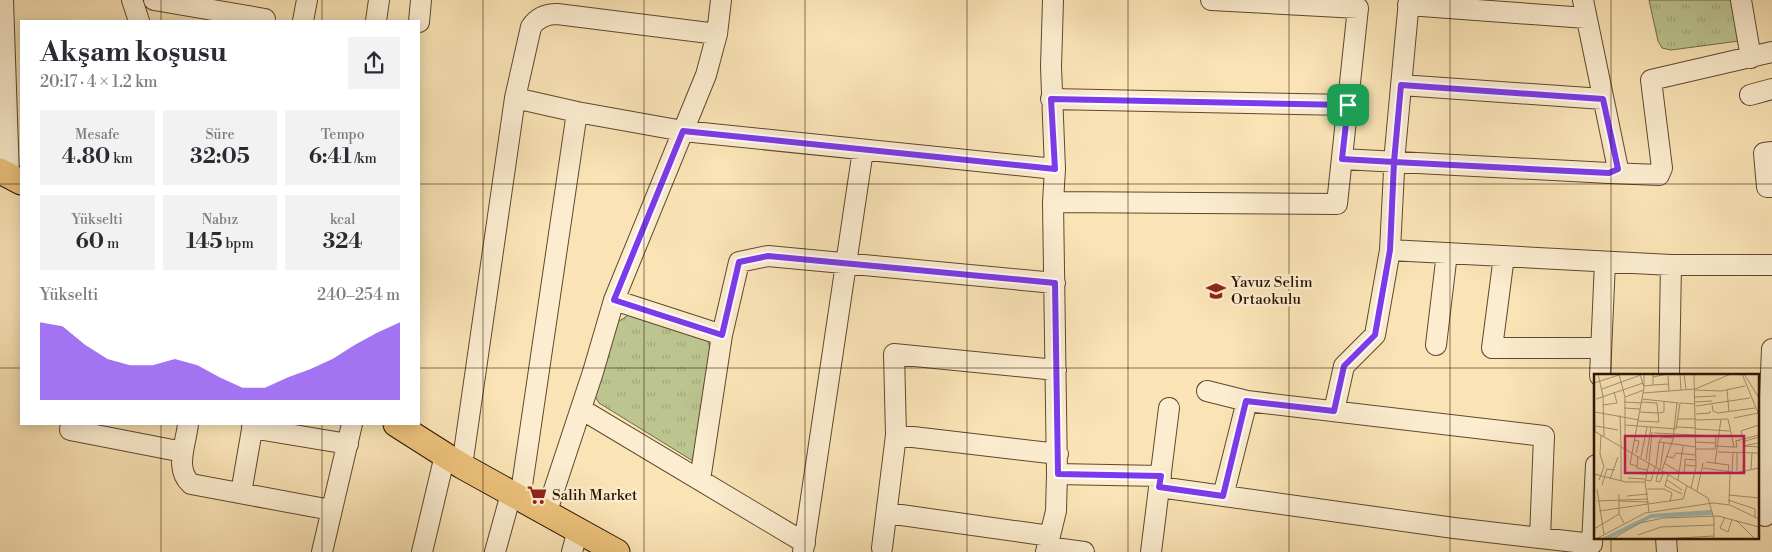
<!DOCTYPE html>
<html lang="tr">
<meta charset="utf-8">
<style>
body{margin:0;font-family:"Libre Bodoni",serif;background:#f2f2f3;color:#2b2b33;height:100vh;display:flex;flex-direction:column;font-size:19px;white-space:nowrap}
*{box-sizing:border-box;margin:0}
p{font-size:16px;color:#7c7c81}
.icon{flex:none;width:28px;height:28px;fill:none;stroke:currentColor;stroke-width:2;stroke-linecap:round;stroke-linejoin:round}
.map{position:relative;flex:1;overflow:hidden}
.sheet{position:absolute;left:20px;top:20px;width:400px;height:405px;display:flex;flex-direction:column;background:#fff;border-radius:0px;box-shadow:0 2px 12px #0003}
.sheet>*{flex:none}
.pin{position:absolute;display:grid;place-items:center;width:42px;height:42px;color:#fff;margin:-21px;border-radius:10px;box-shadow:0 2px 8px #0006}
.round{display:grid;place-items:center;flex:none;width:52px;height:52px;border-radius:0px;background:#f2f2f3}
.overview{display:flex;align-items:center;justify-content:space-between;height:85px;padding:0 20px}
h1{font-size:28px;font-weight:700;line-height:38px}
.figures{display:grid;grid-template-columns:repeat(3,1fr);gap:8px;height:85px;padding:5px 20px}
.figures div{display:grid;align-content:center;border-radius:0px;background:#f2f2f3;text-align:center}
.figures b{font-size:21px;font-weight:700}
.figures small{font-size:14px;font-weight:400}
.figures p{font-size:14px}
.chart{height:140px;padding:10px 20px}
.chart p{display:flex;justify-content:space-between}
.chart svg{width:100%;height:90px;margin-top:5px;fill:#7c3aed;opacity:.7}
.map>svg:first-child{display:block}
.grass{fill:url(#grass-tufts);stroke:#736c48}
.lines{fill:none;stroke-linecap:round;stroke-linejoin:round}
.minor-casing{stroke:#5e482e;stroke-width:22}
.major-casing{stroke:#2a1400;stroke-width:27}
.minor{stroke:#fcedd0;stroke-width:20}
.major{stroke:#edc27b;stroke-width:25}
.route-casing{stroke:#fff;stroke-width:10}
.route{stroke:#7c3aed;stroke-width:6}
.grid{fill:none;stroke:#2a1400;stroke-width:1;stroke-opacity:0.55}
.labels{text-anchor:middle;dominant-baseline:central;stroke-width:4.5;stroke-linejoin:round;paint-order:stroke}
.poi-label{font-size:15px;fill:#2a1400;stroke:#fcedd0;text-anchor:start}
.inset-road{fill:none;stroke:#a7916d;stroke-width:1}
.view{fill:#c2185b;fill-opacity:0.15;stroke:#c2185b;stroke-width:2.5}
.inset-edge{fill:none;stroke:#2a1400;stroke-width:2.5}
</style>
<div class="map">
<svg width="1772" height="552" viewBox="0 0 1772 552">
<defs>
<pattern id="grass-tufts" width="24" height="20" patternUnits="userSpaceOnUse" patternTransform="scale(1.25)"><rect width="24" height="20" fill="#bcc590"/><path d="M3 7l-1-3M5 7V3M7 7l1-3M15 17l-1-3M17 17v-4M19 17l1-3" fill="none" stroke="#a2a87a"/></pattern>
</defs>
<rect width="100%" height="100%" fill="#fae4b6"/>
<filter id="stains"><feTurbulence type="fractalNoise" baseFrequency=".004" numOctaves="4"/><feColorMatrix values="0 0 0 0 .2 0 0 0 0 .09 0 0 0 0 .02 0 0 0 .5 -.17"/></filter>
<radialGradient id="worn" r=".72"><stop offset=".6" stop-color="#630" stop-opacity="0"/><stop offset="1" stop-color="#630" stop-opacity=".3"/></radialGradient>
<path class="grass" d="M 1649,0 L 1739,0 L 1739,41 L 1671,50 L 1662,48 L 1658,41 Z
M 630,314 L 706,337 L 711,347 L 693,461 L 599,403 L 591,389 L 613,325 Z"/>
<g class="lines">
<defs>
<path id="minor" d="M 3,0 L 9,176
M 132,0 L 139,21
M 154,0 L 265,19
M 1741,0 L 1751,58
M 1408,5 L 1586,18
M 303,21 L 307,0
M 376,21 L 379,0
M 419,22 L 421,0
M 1401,85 L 1603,99
M 1750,95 L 1772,89
M 515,98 L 531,27 C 537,18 545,14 557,14 L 717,34
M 1051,99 L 1348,105
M 1772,152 L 1764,153 L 1767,187 L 1772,187
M 1342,159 L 1609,173 L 1618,169 L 1583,0
M 1609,173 L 1659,175 L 1662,168 L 1651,80 L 1772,52
M 1053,202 L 1337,204 L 1358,8 L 1211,0
M 1390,250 L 1671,265 L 1772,265
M 1504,256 L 1492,348 L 1601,348
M 614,300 L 722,335 L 739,262 L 768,256 L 1055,283
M 1436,345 L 1447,253
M 1600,376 L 1605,262
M 1669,376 L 1671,265
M 1207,391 L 1247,401 L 1544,436 L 1540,538
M 581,409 L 805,543
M 1334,411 L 1344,366 L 1375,335 L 1390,250 L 1395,151 L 1409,0
M 71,424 L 70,430 L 183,452
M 188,424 C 186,444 174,469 191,484 L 331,510
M 252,428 L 348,444
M 896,435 L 894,354 L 1056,370
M 462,466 L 515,98 L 577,112 L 683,131 L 1055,169
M 1057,474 L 1161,476
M 700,480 L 722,335
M 1159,487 L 1454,528 L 1592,544 L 1596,465
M 241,493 L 253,424
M 1223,496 L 1247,401
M 520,499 L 577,112
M 887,513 L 1050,536
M 546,514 L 593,372 L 614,300 L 706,75 L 717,34 L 721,0
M 1765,516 L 1772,349
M 1666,538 L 1667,552
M 1047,547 L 1084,552
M 882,548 L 896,435 L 1058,454
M 322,552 L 352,424
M 422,552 L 445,455
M 495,552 L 511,494
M 572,552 L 578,530
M 803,552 L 863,150
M 1046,552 L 1056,511 L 1057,474 L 1053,202 L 1055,169 L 1051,67 L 1053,0
M 1151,552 L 1169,408"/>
<path id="major" d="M 0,171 L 21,182
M 396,424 L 462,466 L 617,552"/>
</defs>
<use href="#minor" class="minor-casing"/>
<use href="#major" class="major-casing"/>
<use href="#minor" class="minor"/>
<use href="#major" class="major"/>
</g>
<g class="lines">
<defs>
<path id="route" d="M 1348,105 L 1051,99 L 1055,169 L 683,131 L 614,300 L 722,335 L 739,262 L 768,256 L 1055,283 L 1058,474 L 1161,476 L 1159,487 L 1223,496 L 1246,401 L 1334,411 L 1344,366 L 1375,335 L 1390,250 L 1394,162 L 1609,173 L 1618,169 L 1603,99 L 1401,85 L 1394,162 L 1342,159 L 1348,105"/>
</defs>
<use href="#route" class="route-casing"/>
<use href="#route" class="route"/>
</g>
<path class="grid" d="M 161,0 L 161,21M 322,0 L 322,21M 483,0 L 483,552M 644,0 L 644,552M 805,0 L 805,552M 967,0 L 967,552M 1128,0 L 1128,552M 1289,0 L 1289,552M 1450,0 L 1450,552M 1611,0 L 1611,376M 0,184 L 21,184M 419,184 L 1772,184M 0,368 L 21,368M 419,368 L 1772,368M 161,424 L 161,552M 322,424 L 322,552M 1611,538 L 1611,552"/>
<defs>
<symbol id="school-bare" viewBox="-9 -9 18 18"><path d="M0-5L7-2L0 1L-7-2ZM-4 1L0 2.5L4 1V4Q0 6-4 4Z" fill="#8f2418" stroke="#fcedd0" stroke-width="2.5" paint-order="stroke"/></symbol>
<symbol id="supermarket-bare" viewBox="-9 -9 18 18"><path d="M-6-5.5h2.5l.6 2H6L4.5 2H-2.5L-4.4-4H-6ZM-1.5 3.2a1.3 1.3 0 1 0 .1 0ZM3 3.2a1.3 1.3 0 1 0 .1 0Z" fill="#8f2418" stroke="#fcedd0" stroke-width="2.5" paint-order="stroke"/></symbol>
</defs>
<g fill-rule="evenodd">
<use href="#school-bare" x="1202" y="277" width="28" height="28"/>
<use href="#supermarket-bare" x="523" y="481" width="28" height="28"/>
</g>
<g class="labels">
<g class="poi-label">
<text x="1231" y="282">Yavuz Selim<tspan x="1231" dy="17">Ortaokulu</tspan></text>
<text x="552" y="495">Salih Market</text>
</g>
</g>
<g transform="translate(1594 374)">
<rect width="165" height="165" fill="#fae4b6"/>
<path d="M 117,136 L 118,141 L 57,144 L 15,165 L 6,165 L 57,140 Z" fill="#a1bdb6"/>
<path class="inset-road" d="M 4,0 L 9,22 L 10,62M 25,0 L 31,23 L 31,73M 50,0 L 50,12 L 59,11 L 59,0M 86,0 L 87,16M 90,0 L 92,15M 148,0 L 165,41M 150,0 L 165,24M 74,2 L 75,17M 59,3 L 74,0M 0,9 L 25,1M 59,11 L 75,10M 0,15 L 1,57M 8,15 L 47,1M 101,16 L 127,17 L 151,12M 133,16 L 135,38M 49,19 L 101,15 L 137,0M 31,23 L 50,16M 101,23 L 122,22M 2,25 L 49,9M 48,25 L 85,29M 30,28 L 47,29M 48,28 L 63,29 L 64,39 L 70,38 L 70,27M 101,28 L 118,27M 9,31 L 23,29 L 20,18M 118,31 L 119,37 L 124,39 L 161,34M 102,32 L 156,24M 30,34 L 46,35M 1,38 L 45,46M 102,40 L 116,39 L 116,37M 26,41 L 27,71M 140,44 L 164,39M 84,45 L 102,45M 102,46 L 134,45 L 140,73 L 121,72M 44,47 L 65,48 L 64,39 L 46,38M 31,51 L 82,55 L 86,29 L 101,30M 2,52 L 24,56M 83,53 L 102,54M 102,55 L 136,57M 0,57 L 114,124 L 120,145 L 120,165M 60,59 L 122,62 L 121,75 L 102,75M 149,65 L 147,57 L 165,51M 40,66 L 45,67 L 42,79M 65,68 L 68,63 L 79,64M 101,68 L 121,69M 148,68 L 165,63M 27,71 L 27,107M 149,72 L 165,73M 149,72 L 165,69M 140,73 L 143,73 L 142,67 L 165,61M 124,78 L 165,79M 44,82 L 43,94 L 53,96M 72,82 L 79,84 L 82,79 L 102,81M 47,83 L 53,53M 52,86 L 57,53M 55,88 L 58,58M 112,88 L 135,91 L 134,98M 55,89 L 51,108 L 55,138M 70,89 L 85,98M 121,89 L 127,45M 91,91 L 91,85 L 102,86M 43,92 L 36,90 L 50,14 L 46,0M 62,93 L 65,68 L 102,73M 109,94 L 138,98 L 139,79M 65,95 L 62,107 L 66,108 L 70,97M 66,95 L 70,69M 157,95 L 158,79M 68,96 L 79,65 L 83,29M 149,96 L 150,79M 143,97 L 143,79M 90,98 L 91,91 L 102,92M 32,99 L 52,100M 0,100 L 32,108 L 51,108M 74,101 L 71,112 L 88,120M 34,104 L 51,105M 16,105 L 24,83M 5,106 L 10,93 L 6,80 L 7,61M 51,106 L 57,107 L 61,93M 73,106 L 88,116M 84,106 L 89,72M 8,111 L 13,95 L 21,96M 97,114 L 102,93 L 100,0M 3,115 L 10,160M 53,115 L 70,115 L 78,119 L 76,128M 103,117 L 109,89M 25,120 L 25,140 L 30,149M 135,121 L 165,124M 33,122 L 54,120M 134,126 L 161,135 L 161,143M 3,127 L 54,125M 25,127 L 55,128M 135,130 L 136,100 L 165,94M 5,137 L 89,125 L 93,112M 131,143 L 126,154 L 134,158 L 138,145M 142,146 L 161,165M 0,155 L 25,140M 44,161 L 67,153 L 120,151M 2,165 L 51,139 L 119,129 L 136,131 L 165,145M 18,165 L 46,149 L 69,144 L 124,142 L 165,153M 69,165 L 120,162"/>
<path class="view" d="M 31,62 L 150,62 L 150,99 L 31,99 Z"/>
<rect width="165" height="165" class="inset-edge"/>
</g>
<rect width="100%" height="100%" filter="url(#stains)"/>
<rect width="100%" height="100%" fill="url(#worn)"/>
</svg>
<div class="pin" style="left:1348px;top:105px;background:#1e9e55"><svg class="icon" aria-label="arrive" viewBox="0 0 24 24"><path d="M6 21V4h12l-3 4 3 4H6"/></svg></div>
<section class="sheet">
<div class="overview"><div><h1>Akşam koşusu</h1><p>20:17 · 4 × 1.2 km</p></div><a class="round"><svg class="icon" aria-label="share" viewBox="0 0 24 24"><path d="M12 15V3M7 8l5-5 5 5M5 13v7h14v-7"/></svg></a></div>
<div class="figures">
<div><p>Mesafe</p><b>4.80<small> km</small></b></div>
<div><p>Süre</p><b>32:05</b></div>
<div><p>Tempo</p><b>6:41<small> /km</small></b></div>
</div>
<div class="figures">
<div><p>Yükselti</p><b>60<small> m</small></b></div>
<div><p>Nabız</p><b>145<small> bpm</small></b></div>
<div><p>kcal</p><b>324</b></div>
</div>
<div class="chart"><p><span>Yükselti</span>240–254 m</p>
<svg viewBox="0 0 160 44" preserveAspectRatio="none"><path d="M0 44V6L10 8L20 17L30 24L40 27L50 27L60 24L70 27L80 33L90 38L100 38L110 33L120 29L130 24L140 17L150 11L160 6V44z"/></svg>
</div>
</section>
</div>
